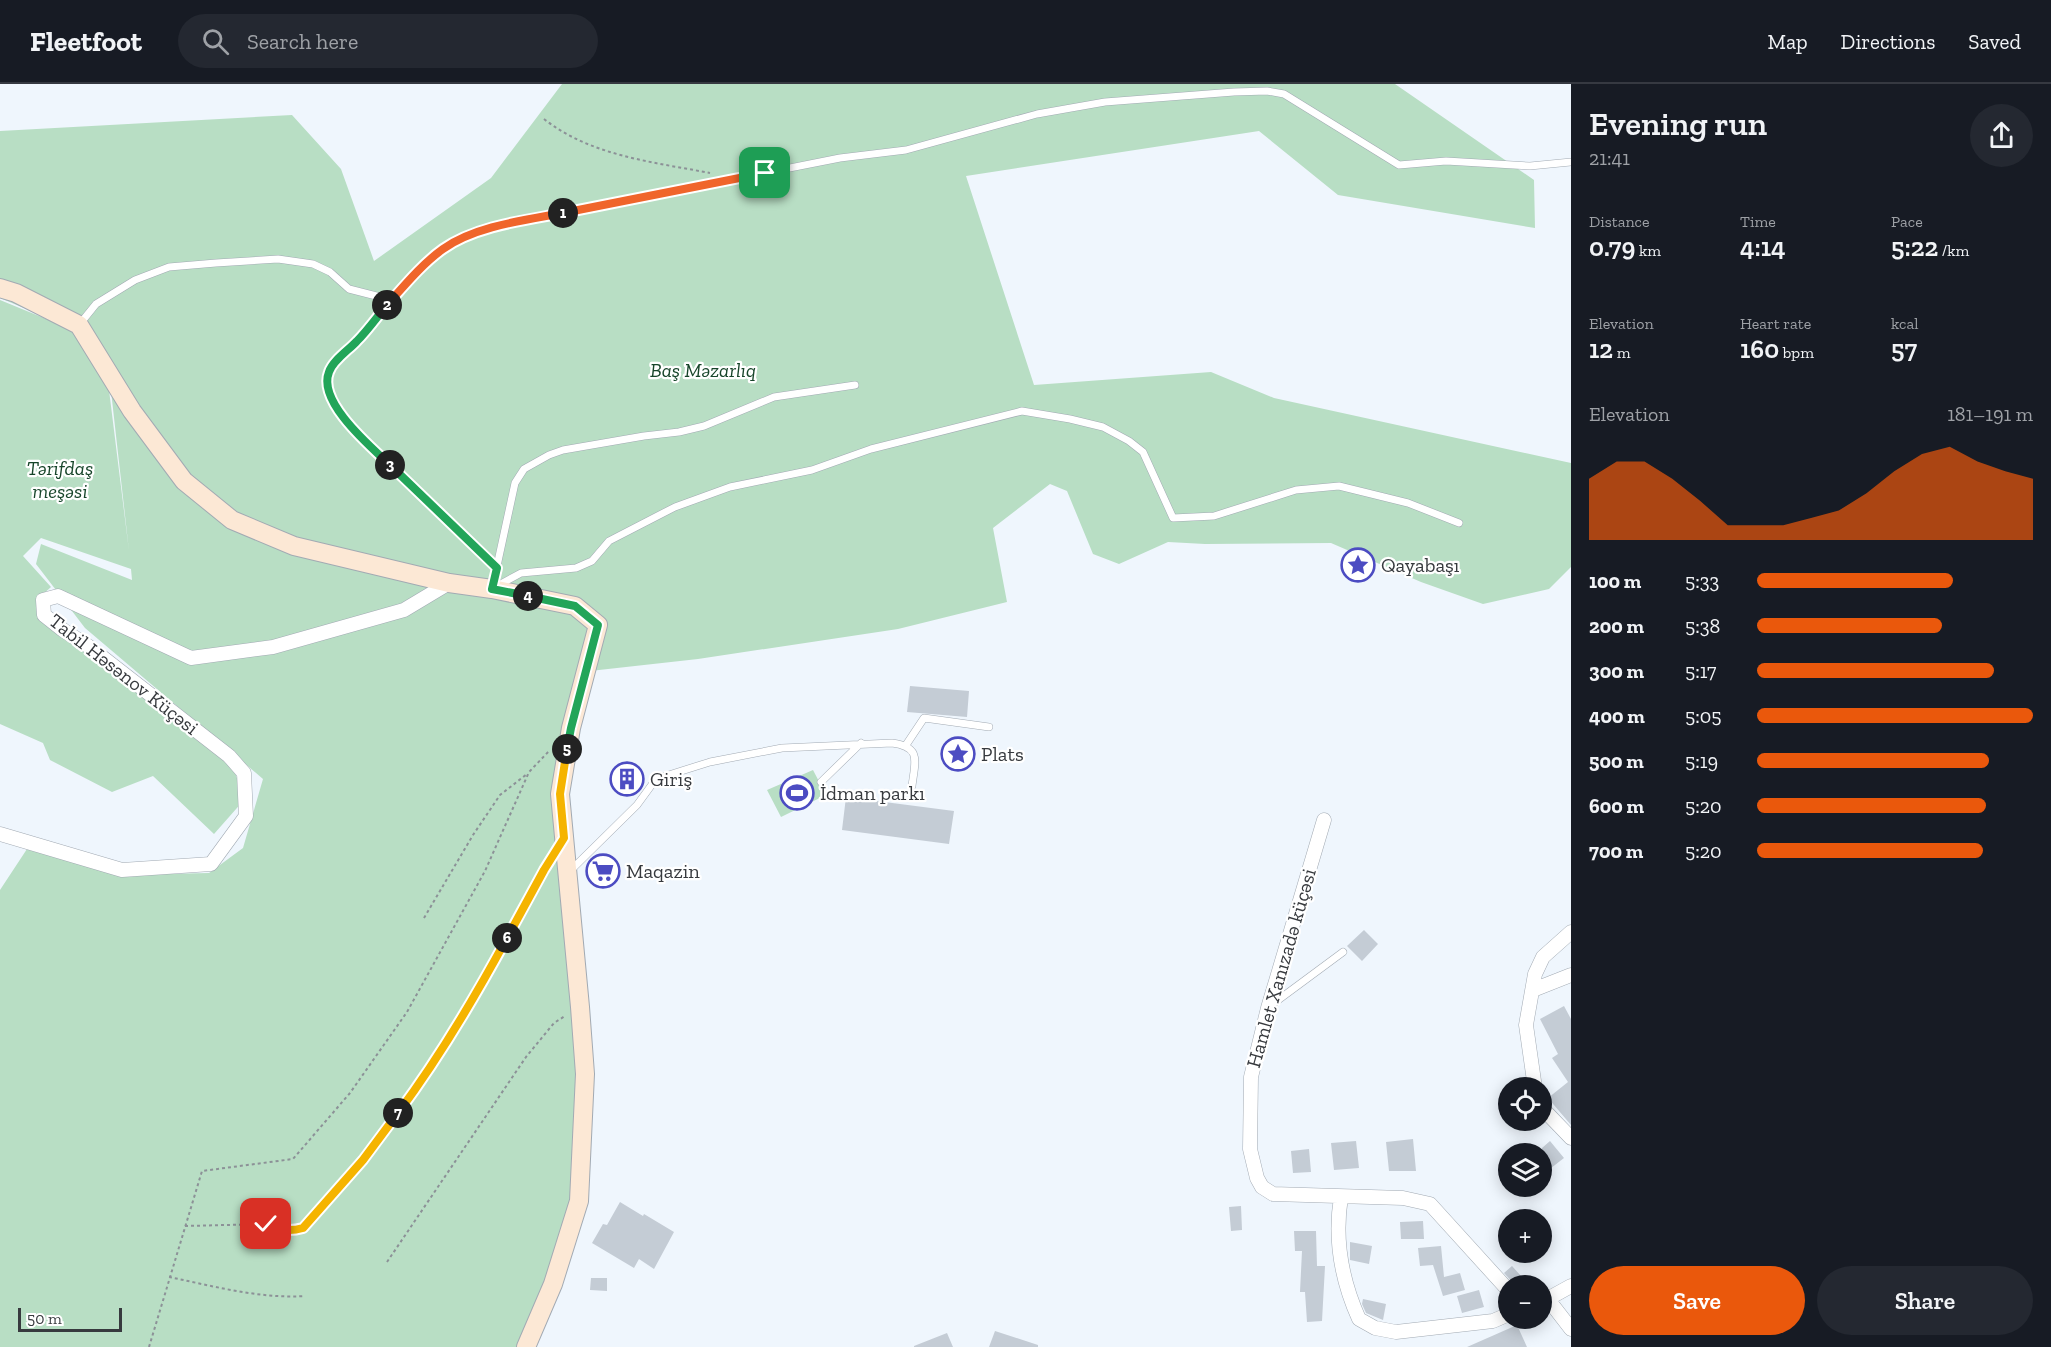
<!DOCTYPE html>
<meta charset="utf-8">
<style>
body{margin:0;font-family:"Zilla Slab",serif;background:#242831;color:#f1f3f6;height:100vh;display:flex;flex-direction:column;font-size:22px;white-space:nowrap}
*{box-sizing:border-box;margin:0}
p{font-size:20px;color:#9ea1a6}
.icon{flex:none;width:33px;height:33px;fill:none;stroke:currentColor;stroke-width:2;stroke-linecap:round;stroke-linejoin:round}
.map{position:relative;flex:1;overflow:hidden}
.details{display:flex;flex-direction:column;background:#171b24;width:480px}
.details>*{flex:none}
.buttons{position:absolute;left:1498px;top:993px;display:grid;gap:12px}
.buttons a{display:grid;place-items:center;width:54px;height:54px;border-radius:50%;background:#171b24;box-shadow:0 3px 15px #0003;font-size:30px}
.scale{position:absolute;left:18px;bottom:15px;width:104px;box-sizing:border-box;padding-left:6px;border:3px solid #373a3e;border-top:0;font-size:16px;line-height:21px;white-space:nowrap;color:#373a3e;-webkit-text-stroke:4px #fff;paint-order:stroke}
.pin{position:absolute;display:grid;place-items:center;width:51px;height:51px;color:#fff;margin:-26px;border-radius:12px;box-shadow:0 3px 9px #0006}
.km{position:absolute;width:30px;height:30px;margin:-15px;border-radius:50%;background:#222;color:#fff;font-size:16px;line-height:30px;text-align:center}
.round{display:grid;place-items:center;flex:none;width:63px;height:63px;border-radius:32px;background:#242831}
.overview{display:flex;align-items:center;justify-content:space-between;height:102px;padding:0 18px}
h1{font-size:33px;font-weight:600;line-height:45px}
.stats{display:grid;grid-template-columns:repeat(3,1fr);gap:9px;height:102px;padding:6px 18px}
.stats div{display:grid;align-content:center}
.stats b{font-size:26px;font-weight:600}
.stats small{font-size:16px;font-weight:400}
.stats p{font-size:16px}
.chart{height:168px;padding:12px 18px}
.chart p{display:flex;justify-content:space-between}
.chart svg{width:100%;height:108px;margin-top:6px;fill:#ea580c;opacity:.7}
.cta{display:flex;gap:12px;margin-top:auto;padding:12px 18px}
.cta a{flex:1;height:69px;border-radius:36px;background:#ea580c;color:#fff;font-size:24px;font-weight:600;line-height:69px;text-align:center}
.cta a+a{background:#242831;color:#f1f3f6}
ul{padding:0 18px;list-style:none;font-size:20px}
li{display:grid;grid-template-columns:96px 72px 1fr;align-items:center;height:45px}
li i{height:15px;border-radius:8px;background:#ea580c}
header{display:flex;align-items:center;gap:36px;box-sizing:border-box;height:84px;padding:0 30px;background:#171b24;border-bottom:2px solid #363941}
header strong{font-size:28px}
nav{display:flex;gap:33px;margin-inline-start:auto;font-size:21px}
.search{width:420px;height:54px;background:#242831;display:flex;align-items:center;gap:15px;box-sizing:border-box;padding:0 21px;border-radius:33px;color:#9ea1a6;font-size:22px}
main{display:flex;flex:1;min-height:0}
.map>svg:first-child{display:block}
.green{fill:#b8dec4}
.building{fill:#c4ccd5}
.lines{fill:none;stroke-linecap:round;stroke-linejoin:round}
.lane-casing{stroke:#a2aab3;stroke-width:8}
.street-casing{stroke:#a2aab3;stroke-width:15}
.secondary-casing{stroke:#a2aab3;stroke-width:20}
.path{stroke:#8c9197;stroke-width:2;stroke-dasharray:3 3;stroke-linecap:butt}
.lane{stroke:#fff;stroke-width:7}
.street{stroke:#fff;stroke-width:14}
.secondary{stroke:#fce8d5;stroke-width:18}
.split-1-casing{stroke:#fff;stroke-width:12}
.split-2-casing{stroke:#fff;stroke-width:12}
.split-3-casing{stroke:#fff;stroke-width:12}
.split-4-casing{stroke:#fff;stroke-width:12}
.split-5-casing{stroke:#fff;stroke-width:12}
.split-6-casing{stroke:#fff;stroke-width:12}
.split-7-casing{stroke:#fff;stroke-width:12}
.split-8-casing{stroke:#fff;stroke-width:12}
.split-1{stroke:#f0652b;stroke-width:8}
.split-2{stroke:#f0652b;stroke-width:8}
.split-3{stroke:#22a559;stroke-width:8}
.split-4{stroke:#22a559;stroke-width:8}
.split-5{stroke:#22a559;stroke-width:8}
.split-6{stroke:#f5b400;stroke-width:8}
.split-7{stroke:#f5b400;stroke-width:8}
.split-8{stroke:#f5b400;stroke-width:8}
.labels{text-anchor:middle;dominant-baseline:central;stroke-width:4.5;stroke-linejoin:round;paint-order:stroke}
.park-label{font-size:20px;font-style:italic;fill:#17452a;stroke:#fff}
.poi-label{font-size:20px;fill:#373a3e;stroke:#fff;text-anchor:start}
.street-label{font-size:20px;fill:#373a3e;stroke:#fff}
</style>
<header>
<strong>Fleetfoot</strong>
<div class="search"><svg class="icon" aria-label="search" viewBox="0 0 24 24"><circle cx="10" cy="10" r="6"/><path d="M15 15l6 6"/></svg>Search here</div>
<nav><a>Map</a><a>Directions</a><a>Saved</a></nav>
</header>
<main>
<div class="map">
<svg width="1571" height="1263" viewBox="0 0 1571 1263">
<rect width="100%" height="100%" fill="#eff6fd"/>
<path class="green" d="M 562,0 L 1395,0 L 1534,96 L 1535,144 L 1338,111 L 1259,47 L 966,92 L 1034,301 L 1211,288 L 1274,314 L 1571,379 L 1571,483 L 1549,505 L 1483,520 L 1421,498 L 1331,459 L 1205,460 L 1168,458 L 1119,480 L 1093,470 L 1067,407 L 1050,400 L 993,444 L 1007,518 L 898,545 L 698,575 L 590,587 L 561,665 L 582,844 L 591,985 L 573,1146 L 529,1263 L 0,1263 L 0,806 L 27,765 L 120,791 L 209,789 L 243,764 L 263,695 L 85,544 L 36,480 L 41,460 L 132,496 L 131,485 L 41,454 L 23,472 L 51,503 L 40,513 L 43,534 L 234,685 L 244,716 L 214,750 L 153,692 L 112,708 L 50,676 L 43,659 L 0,640 L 0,216 L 73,246 L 108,298 L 129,467 L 110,298 L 74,245 L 0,214 L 0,47 L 292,31 L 341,85 L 374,177 L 491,94 Z
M 813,686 L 826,711 L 781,733 L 767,706 Z"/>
<path class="building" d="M 910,602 L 969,607 L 967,633 L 907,628 Z
M 624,678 L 643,698 L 629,711 L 610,691 Z
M 846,713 L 954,727 L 949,760 L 842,746 Z
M 1364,846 L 1378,860 L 1362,877 L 1347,862 Z
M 1564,922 L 1571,935 L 1571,1041 L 1548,1014 L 1568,998 L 1552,974 L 1558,970 L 1540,935 Z
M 1413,1055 L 1416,1087 L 1389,1087 L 1386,1058 Z
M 1356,1057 L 1359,1084 L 1334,1086 L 1331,1059 Z
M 1550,1057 L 1564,1074 L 1542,1091 L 1542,1064 Z
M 1309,1065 L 1311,1088 L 1293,1089 L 1291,1067 Z
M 620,1118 L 643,1132 L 644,1130 L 674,1148 L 654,1185 L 639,1175 L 634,1184 L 592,1159 L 603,1140 L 607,1141 Z
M 1241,1122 L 1242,1146 L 1231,1147 L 1229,1123 Z
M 1423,1137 L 1424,1155 L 1401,1155 L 1400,1138 Z
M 1294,1147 L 1316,1147 L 1317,1182 L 1325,1182 L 1322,1237 L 1307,1238 L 1305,1208 L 1300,1208 L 1302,1167 L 1295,1167 Z
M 1350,1158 L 1372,1162 L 1369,1180 L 1350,1176 Z
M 1441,1162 L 1444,1193 L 1460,1189 L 1465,1206 L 1443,1212 L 1433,1181 L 1420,1182 L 1418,1164 Z
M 1512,1182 L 1530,1202 L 1516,1202 L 1504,1189 Z
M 591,1194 L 607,1194 L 607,1207 L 590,1206 Z
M 1479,1206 L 1484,1223 L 1462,1229 L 1457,1212 Z
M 1363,1215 L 1386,1220 L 1383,1236 L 1366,1229 L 1362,1220 Z
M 1517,1241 L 1527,1263 L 1467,1263 Z
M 995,1247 L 1038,1261 L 1038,1263 L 989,1263 Z
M 947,1249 L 953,1263 L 914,1263 L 914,1262 Z"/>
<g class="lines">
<defs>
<path id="lane" d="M 79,241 L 96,220 L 135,196 L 169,183 L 216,179 L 278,175 L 313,180 L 330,188 L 349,205 L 392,216
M 497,484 L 347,338 L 328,305 L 327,293 L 329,285 L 358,257 L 403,204 L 444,164 L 470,151 L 512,139 L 840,74 L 906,66 L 1037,30 L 1105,18 L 1234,8 L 1267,7 L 1284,10 L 1399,81 L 1446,77 L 1530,82 L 1571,78
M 497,502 L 521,489 L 576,484 L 592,477 L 609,457 L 675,423 L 730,403 L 812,386 L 871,365 L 1022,327 L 1070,335 L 1103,343 L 1129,357 L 1143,368 L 1173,434 L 1214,432 L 1296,406 L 1339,402 L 1408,419 L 1459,439
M 492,505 L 515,399 L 524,385 L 549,371 L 563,366 L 644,352 L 679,348 L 704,342 L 774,313 L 855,301
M 906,661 L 924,634 L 989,643
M 821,698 L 861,659
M 569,788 L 637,721 L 656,695 L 710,678 L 782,664 L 892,659 C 922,663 915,677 912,702
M 1270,922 L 1343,868"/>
<path id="street" d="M 1324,736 L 1268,924 L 1251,993 L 1250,1065 L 1257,1094 L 1262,1103 L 1273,1110 L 1403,1114 L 1430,1120 L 1509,1207
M 0,750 L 122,786 L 211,780 L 246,732 L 244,689 L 229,672 L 88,562 L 63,546 L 44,531 L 43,516 L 58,512 L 191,574 L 273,563 L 404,526 L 449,499
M 1533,906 L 1571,891
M 1535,1004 L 1526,941 L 1535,890 L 1543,873 L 1571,848
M 1542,1020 L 1545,1027 L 1571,1054
M 1341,1113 C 1334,1156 1341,1195 1359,1235 L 1375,1244 L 1396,1248 L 1493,1237 L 1509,1230
M 1542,1218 L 1554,1223 L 1571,1245
M 1542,1218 L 1571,1202"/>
<path id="secondary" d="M 0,204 L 16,209 L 79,241 L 132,327 L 184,397 L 232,436 L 294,462 L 449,499 L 492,505 L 575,522 L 598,541 L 571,644 L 560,710 L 580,923 L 585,990 L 579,1117 L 553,1200 L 526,1263"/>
</defs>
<use href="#lane" class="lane-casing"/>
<use href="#street" class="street-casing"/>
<use href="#secondary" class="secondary-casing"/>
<path class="path" d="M 544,35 C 591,72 653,78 710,89
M 424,834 L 473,751 L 500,711 L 527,690
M 185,1142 L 266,1140 C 279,1146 289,1148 303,1144 L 363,1076 L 424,994 L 478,907 L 550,777
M 387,1178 L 526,973 L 554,939 L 565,932
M 169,1193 C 213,1202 260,1215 305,1212
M 149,1263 L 202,1087 L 293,1075 L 350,1009 L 407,928 L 485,787 L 529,688 L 550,666"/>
<use href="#lane" class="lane"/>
<use href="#street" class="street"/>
<use href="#secondary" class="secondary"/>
</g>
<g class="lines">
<defs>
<path id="split-1" d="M 563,129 L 765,89"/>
<path id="split-2" d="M 387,221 C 404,202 422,180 443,165 C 475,142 526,136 563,129"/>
<path id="split-3" d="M 387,221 C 377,233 368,246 357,257 C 349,266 333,276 329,288 C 317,318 371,363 390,381"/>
<path id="split-4" d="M 390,381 L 497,484 L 492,505 L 528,512"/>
<path id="split-5" d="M 528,512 L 575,522 L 598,541 L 571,644 L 567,665"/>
<path id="split-6" d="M 507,854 L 544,786 L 564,754 L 560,710 L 567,665"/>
<path id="split-7" d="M 398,1029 C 439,974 474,915 507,854"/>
<path id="split-8" d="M 266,1140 C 279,1146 289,1148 303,1144 L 363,1076 L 398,1029"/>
</defs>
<use href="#split-1" class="split-1-casing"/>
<use href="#split-2" class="split-2-casing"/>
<use href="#split-3" class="split-3-casing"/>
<use href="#split-4" class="split-4-casing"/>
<use href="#split-5" class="split-5-casing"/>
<use href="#split-6" class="split-6-casing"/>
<use href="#split-7" class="split-7-casing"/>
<use href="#split-8" class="split-8-casing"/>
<use href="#split-1" class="split-1"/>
<use href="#split-2" class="split-2"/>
<use href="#split-3" class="split-3"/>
<use href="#split-4" class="split-4"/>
<use href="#split-5" class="split-5"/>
<use href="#split-6" class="split-6"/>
<use href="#split-7" class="split-7"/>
<use href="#split-8" class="split-8"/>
</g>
<defs>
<symbol id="sight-ring" viewBox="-11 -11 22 22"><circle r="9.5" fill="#fff" stroke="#4c4cc2" stroke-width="1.5"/><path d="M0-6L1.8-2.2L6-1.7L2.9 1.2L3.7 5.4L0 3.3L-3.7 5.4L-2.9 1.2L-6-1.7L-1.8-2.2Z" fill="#4c4cc2"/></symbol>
<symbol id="building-ring" viewBox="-11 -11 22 22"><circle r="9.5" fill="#fff" stroke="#4c4cc2" stroke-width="1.5"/><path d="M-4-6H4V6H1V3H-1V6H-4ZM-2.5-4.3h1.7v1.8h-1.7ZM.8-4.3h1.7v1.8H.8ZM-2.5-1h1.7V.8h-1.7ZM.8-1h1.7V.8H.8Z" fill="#4c4cc2"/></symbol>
<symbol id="stadium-ring" viewBox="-11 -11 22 22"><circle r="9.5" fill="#fff" stroke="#4c4cc2" stroke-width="1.5"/><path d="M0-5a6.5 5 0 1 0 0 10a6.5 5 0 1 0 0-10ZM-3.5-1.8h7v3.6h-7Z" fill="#4c4cc2"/></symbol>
<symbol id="supermarket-ring" viewBox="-11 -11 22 22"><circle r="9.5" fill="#fff" stroke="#4c4cc2" stroke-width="1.5"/><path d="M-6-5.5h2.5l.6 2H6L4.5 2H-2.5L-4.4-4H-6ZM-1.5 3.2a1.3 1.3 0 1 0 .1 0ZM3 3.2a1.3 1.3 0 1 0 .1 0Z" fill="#4c4cc2"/></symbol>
</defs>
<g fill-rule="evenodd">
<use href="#sight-ring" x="1339" y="462" width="38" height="38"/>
<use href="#sight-ring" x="939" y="651" width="38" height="38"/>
<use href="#building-ring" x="608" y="676" width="38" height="38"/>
<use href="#stadium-ring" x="778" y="690" width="38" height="38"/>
<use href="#supermarket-ring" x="584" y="768" width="38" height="38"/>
</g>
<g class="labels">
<g class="park-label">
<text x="703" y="286">Baş Məzarlıq</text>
<text x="60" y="384">Tərifdaş<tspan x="60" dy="23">meşəsi</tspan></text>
</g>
<g class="poi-label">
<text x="1381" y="481">Qayabaşı</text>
<text x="981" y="670">Plats</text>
<text x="650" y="695">Giriş</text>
<text x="820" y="709">İdman parkı</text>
<text x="626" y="787">Maqazin</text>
</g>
<g class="street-label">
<text transform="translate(124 590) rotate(38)">Tabil Həsənov Küçəsi</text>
<text transform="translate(1281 884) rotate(-74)">Hamlet Xanızadə küçəsi</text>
</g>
</g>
</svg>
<div class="buttons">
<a><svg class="icon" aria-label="locate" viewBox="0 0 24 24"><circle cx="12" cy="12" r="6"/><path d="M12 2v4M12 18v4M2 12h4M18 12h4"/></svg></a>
<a><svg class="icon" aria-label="layers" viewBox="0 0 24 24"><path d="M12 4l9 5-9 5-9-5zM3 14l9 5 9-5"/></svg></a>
<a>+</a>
<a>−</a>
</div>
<div class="scale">50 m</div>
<div class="pin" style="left:765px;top:89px;background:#1e9e55"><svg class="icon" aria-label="arrive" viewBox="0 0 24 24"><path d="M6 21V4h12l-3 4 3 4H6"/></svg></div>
<div class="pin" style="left:266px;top:1140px;background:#d93025"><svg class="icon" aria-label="check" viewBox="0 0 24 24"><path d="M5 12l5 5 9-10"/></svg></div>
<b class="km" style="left:563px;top:129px">1</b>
<b class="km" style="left:387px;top:221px">2</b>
<b class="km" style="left:390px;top:381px">3</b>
<b class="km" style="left:528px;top:512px">4</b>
<b class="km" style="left:567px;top:665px">5</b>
<b class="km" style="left:507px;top:854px">6</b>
<b class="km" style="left:398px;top:1029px">7</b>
</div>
<section class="details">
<div class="overview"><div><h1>Evening run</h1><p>21:41</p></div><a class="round"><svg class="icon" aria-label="share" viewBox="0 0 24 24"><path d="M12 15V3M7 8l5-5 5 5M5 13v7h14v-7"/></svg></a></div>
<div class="stats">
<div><p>Distance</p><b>0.79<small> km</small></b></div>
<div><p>Time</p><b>4:14</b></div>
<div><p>Pace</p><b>5:22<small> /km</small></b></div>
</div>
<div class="stats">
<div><p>Elevation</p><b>12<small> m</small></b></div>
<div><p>Heart rate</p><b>160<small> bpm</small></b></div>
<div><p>kcal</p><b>57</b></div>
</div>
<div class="chart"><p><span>Elevation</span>181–191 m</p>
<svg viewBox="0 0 160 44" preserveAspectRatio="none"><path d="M0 44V19L10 12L20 12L30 19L40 28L50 38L60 38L70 38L80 35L90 32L100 25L110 16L120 9L130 6L140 12L150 16L160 19V44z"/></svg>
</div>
<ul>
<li><b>100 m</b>5:33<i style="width:71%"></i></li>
<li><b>200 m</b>5:38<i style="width:67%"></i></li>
<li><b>300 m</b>5:17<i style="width:86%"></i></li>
<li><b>400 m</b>5:05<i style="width:100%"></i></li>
<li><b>500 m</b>5:19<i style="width:84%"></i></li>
<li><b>600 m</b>5:20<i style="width:83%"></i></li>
<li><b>700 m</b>5:20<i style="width:82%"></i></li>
</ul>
<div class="cta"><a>Save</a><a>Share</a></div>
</section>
</main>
